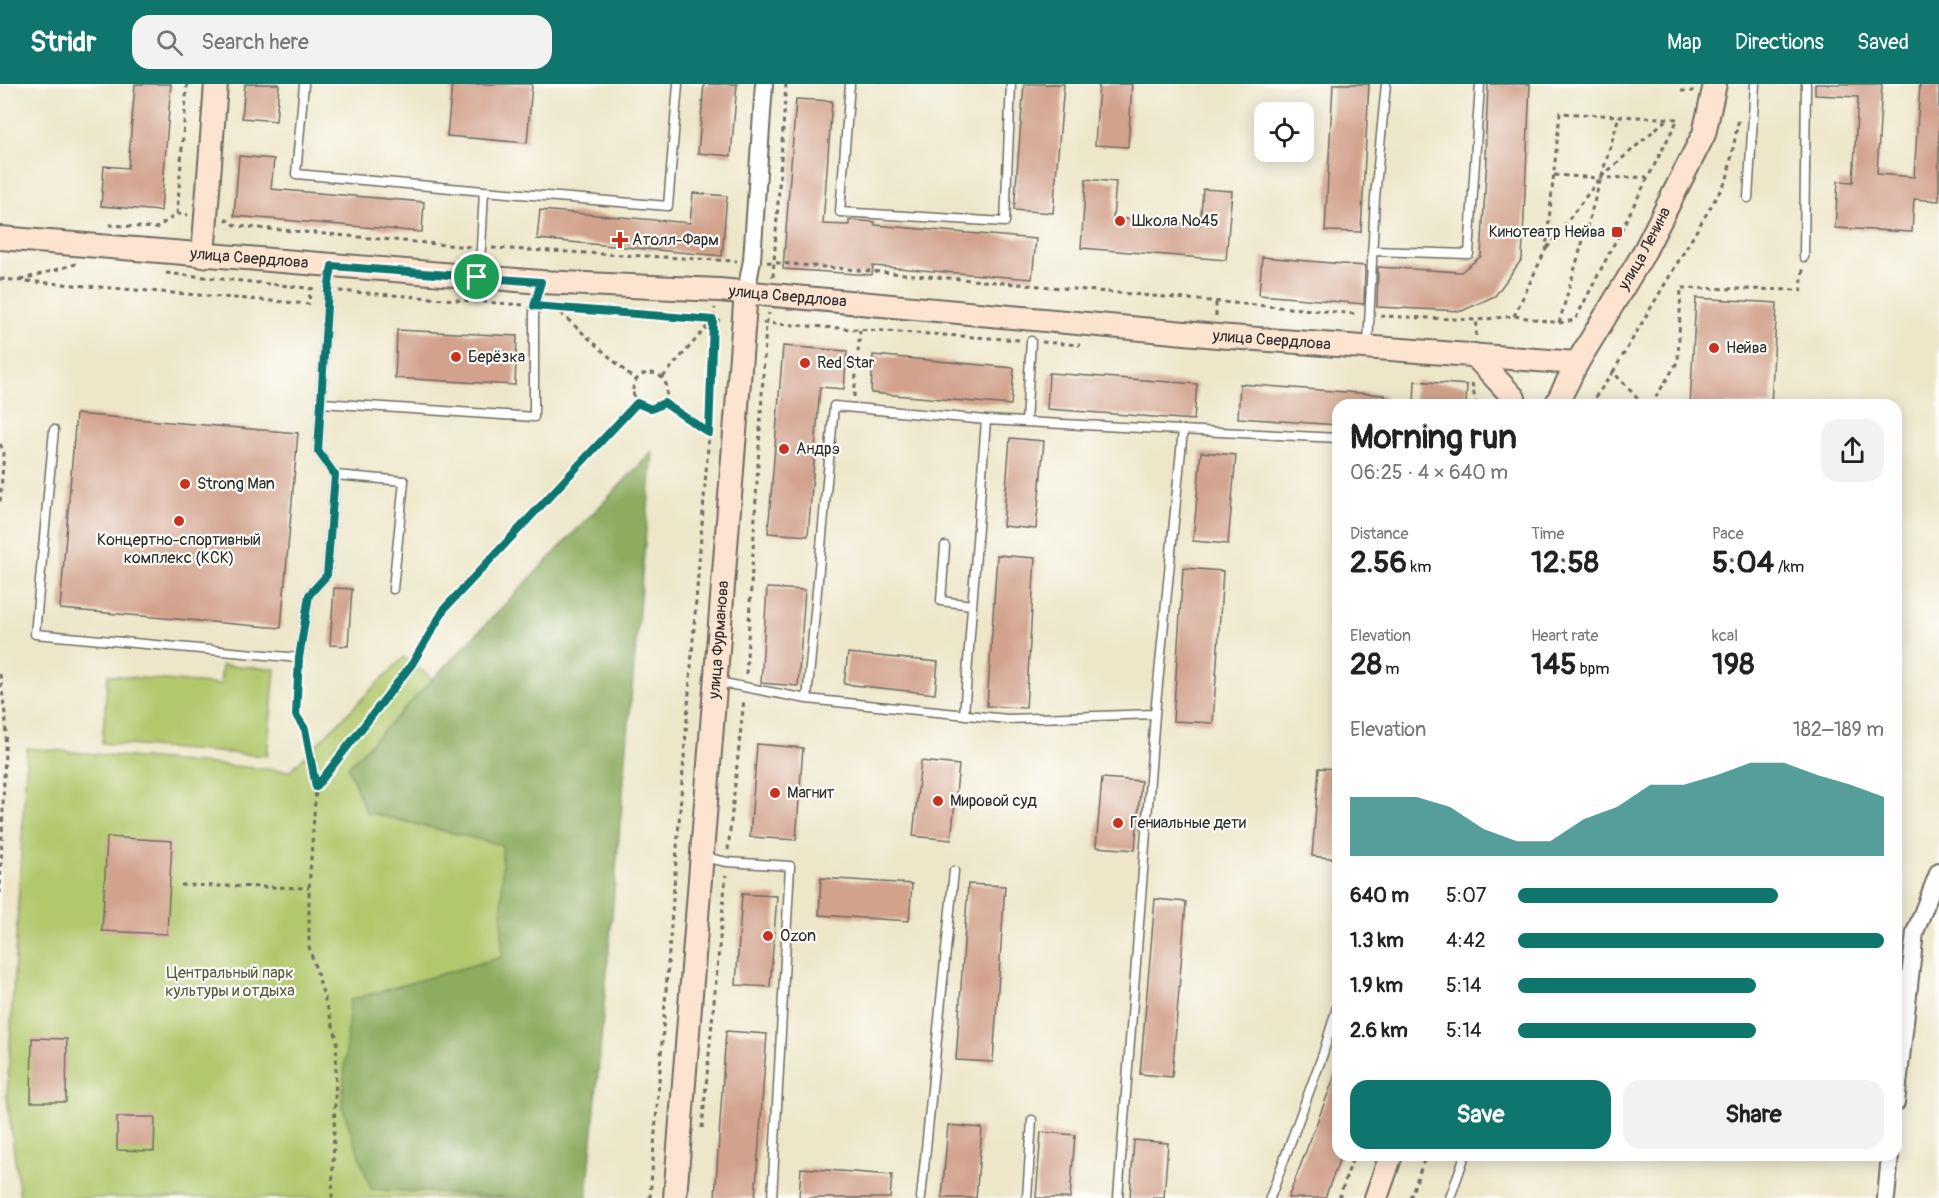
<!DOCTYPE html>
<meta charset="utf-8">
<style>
body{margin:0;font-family:Pangolin,sans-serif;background:#f2f2f2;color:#222;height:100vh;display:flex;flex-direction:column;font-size:22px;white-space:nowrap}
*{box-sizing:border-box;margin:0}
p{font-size:20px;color:#767676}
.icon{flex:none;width:33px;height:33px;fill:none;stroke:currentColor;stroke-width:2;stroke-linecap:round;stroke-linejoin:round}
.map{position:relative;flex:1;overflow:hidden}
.details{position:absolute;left:1332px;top:315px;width:570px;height:762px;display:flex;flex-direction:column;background:#fff;border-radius:18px;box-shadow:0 3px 15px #0003}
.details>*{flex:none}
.tools{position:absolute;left:1254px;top:18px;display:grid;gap:12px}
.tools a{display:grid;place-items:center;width:60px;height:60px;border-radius:12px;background:#fff;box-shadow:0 3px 15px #0003;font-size:30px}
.pin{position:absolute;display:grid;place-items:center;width:51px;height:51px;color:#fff;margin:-26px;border:3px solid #fff;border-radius:50%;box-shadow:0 2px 6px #0007}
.round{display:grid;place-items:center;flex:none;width:63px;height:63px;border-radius:18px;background:#f2f2f2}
.headline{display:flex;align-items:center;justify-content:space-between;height:102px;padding:0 18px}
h1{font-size:33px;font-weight:700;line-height:45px}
.stats{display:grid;grid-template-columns:repeat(3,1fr);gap:9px;height:102px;padding:6px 18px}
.stats div{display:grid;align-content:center}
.stats b{font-size:30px;font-weight:700}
.stats small{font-size:16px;font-weight:400}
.stats p{font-size:16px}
.chart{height:168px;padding:12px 18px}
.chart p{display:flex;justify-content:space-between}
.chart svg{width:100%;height:108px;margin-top:6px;fill:#0f766e;opacity:.7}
.primary-button{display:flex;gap:12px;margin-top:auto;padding:12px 18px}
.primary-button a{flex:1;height:69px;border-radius:18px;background:#0f766e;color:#fff;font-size:24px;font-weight:700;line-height:69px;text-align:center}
.primary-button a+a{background:#f2f2f2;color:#222}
ul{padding:0 18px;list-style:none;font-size:20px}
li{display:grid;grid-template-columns:96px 72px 1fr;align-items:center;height:45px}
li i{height:15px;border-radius:8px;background:#0f766e}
header{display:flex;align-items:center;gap:36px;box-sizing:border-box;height:84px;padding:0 30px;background:#0f766e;color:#fff}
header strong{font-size:28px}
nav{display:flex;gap:33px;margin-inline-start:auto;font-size:21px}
.search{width:420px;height:54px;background:#f2f2f2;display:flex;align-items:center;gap:15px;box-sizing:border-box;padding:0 21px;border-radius:18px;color:#767676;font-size:22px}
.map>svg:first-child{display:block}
.green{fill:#b2c86d;stroke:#6e7a4c;stroke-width:1.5}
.forest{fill:#8dac60;stroke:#5c6c46;stroke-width:1.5}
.building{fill:#d2a28d}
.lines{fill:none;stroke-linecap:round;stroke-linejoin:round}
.lane-casing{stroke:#6f6c62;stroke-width:11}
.street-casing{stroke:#6f6c62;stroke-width:20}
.secondary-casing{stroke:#6f6c62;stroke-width:26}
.path{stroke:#6f6c62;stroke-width:3;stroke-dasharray:4.5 4.5;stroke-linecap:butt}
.lane{stroke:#fff;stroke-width:8}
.street{stroke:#fff;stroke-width:16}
.secondary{stroke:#fde4d1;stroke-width:22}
.route-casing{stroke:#fff;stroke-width:12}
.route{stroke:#0f766e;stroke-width:8}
.poi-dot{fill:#c8321e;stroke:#fdfcf7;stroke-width:2}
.labels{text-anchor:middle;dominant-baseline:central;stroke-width:4.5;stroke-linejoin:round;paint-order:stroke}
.poi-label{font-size:16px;fill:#2b2b2b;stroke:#fdfcf7;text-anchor:start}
.street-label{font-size:16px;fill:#2b2b2b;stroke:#fdfcf7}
.park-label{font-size:16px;fill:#545a3f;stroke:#fdfcf7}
</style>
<header>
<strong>Stridr</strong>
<div class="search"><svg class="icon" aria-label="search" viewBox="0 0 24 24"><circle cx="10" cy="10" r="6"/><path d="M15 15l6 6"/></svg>Search here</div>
<nav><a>Map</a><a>Directions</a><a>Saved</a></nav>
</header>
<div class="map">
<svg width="1939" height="1114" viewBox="0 0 1939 1114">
<rect width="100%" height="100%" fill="#fdfcf7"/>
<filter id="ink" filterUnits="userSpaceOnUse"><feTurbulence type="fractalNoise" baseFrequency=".0167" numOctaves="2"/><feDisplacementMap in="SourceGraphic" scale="12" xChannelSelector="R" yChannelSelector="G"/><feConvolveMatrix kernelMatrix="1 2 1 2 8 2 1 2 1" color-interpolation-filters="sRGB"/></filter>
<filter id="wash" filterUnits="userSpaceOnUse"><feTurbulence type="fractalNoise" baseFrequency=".008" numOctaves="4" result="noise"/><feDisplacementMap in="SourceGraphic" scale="24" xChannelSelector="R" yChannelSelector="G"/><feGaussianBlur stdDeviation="1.35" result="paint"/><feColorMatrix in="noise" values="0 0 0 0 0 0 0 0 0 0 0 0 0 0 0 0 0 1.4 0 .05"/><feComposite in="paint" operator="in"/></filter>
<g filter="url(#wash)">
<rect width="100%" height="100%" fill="#ede6c9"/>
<path class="green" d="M 404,573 L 452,609 L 558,627 L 539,1114 L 20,1114 L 7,1013 L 27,664 L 290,687 Z
M 222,581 L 275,585 L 267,672 L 102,659 L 108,591 L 220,601 Z"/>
<path class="forest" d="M 653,367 L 587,1114 L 519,1114 L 371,1105 L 342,1022 L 350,916 L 502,873 L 502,761 L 366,728 L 348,683 Z"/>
<g id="blocks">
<path class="building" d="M 135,0 L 171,0 L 161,127 L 101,122 L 104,82 L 128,84 Z
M 245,0 L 279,0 L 276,37 L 242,34 Z
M 452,0 L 532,0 L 527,59 L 447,52 Z
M 704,0 L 737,0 L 731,72 L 698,69 Z
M 1024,0 L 1064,0 L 1053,129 L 1014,126 Z
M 1099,0 L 1132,0 L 1128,63 L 1095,61 Z
M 1333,0 L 1369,0 L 1361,148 L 1325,147 Z
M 1488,0 L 1530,0 L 1522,175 L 1495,212 L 1462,227 L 1377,223 L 1378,183 L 1461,188 L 1481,172 L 1487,73 L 1485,73 Z
M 1815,0 L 1882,0 L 1877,90 L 1914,93 L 1920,0 L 1939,0 L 1939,117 L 1914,115 L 1912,148 L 1835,144 L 1838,97 L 1853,98 L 1858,13 L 1815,11 Z
M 796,15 L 832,17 L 823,140 L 849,141 L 849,136 L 875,138 L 875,141 L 1036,155 L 1032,195 L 873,182 L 872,191 L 783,185 Z
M 239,72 L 274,75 L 271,105 L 424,118 L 422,148 L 234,132 Z
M 1086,95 L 1116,98 L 1113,134 L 1200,141 L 1203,105 L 1232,107 L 1226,176 L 1081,164 Z
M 693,109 L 727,112 L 722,172 L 537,155 L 540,126 L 690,139 Z
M 1262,173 L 1365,182 L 1364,220 L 1259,211 Z
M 1696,214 L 1777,219 L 1771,321 L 1690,321 Z
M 397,246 L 517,252 L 515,301 L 395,294 Z
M 783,262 L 847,267 L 844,305 L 820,303 L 808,452 L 768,449 Z
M 873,271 L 1014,284 L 1011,321 L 871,309 Z
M 1049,289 L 1197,300 L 1194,336 L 1047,325 Z
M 1415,297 L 1467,301 L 1466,321 L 1414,321 Z
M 1240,300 L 1385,311 L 1385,321 L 1338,321 L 1338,341 L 1238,334 Z
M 76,330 L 298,349 L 281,544 L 60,525 Z
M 1010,354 L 1044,357 L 1036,445 L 1003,442 Z
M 1201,368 L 1236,371 L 1228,460 L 1193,457 Z
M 997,471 L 1035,474 L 1026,624 L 987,622 Z
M 1183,484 L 1223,487 L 1213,639 L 1173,637 Z
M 334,504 L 352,505 L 348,562 L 330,561 Z
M 767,504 L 805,506 L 798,602 L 761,599 Z
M 848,569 L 938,578 L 935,610 L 844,600 Z
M 757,660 L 803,664 L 796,756 L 750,753 Z
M 921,677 L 959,681 L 951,756 L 913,752 Z
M 1319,684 L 1338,685 L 1338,775 L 1312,772 Z
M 1102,694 L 1141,697 L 1135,766 L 1096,763 Z
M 107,753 L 172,757 L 167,850 L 102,847 Z
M 821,794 L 912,800 L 909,837 L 819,831 Z
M 968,800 L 1005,802 L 993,978 L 956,976 Z
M 742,810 L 777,812 L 770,903 L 736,901 Z
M 1155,815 L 1186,818 L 1172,993 L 1140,990 Z
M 726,947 L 767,950 L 755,1114 L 715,1114 Z
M 32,954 L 67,955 L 66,1018 L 31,1018 Z
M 1337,986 L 1338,1071 L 1341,1071 L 1325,1114 L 1288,1114 Z
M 117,1033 L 155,1033 L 154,1067 L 117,1066 Z
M 948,1041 L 982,1044 L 976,1114 L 942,1114 Z
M 1041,1048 L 1075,1051 L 1070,1114 L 1036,1114 Z
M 1134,1056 L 1168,1059 L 1164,1114 L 1130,1114 Z
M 801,1084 L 892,1091 L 890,1114 L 799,1114 Z"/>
</g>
</g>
<g filter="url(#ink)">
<use href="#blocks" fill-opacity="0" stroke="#6f6c62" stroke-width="1.5"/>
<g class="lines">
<defs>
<path id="lane" d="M 304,0 L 296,90 L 484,107
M 850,0 L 840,128 L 1005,138 L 1011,0
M 1748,114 L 1755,0
M 1372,167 L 1469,170 L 1480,0
M 1804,173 L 1806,0
M 477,193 L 481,164 L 484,107 L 668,122 L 678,0
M 1368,262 L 1375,113 L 1386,0
M 322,319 L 534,333 L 534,222 L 541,199
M 986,336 L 1338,354
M 1026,338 L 1031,257
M 54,346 L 35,550 L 299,574 L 309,511 L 327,491 L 335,391 L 318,367 L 328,206 L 332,183
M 335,391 L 404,397 L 393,505
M 945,462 L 941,517 L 972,521
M 718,598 L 807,615 L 1007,635 L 1155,630 L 1118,1114
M 807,615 L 834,322 L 986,336 L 964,631
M 1155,630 L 1183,346
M 703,773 L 727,778 L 790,782 L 772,1114
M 921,1114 L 954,787
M 1027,1114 L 1032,1036
M 1270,1114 L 1323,970 L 1338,920
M 1450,1114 L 1465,1071"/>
<path id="street" d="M 746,208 L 752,176 L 764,0
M 1896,1019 L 1915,848 L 1939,787
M 1886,1114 L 1890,1071"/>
<g id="secondary">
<path id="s1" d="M 0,154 L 541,198 L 719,206 L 1217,252 L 1577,279"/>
<path d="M 203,172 L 216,0"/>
<path d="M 1474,271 L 1514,314 L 1515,321"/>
<path id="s2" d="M 1556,321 L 1577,279 L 1642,172 L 1704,50 L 1715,0"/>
<path id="s3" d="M 675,1114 L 746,208"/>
<path d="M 1376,1114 L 1391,1071"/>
</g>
</defs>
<use href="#lane" class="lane-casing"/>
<use href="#street" class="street-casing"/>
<use href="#secondary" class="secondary-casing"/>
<path class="path" d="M 1681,7 L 1694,7
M 1554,91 L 1600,94 L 1647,93
M 177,130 L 187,0
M 225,135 L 237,142 L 470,163
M 109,141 L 156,144 L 177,130 L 188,131
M 492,164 L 737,177
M 1547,164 L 1600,94 L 1667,35
M 767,178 L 1358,230
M 166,189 L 317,205
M 773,193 L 786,0
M 0,195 L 309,220 L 310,205
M 20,196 L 76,180
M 339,207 L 524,221
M 1216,219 L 1216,232
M 545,223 L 724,237
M 554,223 L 635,296
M 1380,232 L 1477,236 L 1514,232 L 1559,239 L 1575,236 L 1678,35 L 1560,29 L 1546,165 L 1514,232
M 763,239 L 1020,256
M 1559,239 L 1619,32
M 1476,252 L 1477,236
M 1042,258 L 1080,261
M 1613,288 L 1727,95 L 1739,34
M633 306a17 17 0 1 1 34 0a17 17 0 1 1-34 0Z
M 663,293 L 712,237
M 1472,299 L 1476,321
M 854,313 L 860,246
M 664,319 L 709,349
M 1590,321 L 1613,288 L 1644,321
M 1651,321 L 1678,277 L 1681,204 L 1801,206 L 1803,185
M 0,360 L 4,368 L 0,418
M 298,586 L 296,631 L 305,645 L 316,703
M 0,590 L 6,638 L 0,809
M 746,590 L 766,240 L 769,229
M 728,766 L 744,615
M 181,801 L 309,804
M 702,1044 L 726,791
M 332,1114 L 337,955 L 309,863 L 309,804 L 316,703 L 412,580 L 445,524 L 637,319
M 650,1114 L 709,349 L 713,236 L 715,224
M 1339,1114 L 1354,1071
M 1410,1114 L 1426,1071"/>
<use href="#lane" class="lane"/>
<use href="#street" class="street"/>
<use href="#secondary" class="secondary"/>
</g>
</g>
<g class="lines" filter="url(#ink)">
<defs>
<path id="route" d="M 332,182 L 541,198 L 534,222 L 713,236 L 709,349 L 664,319 L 651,325 L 637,319 L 445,524 L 412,580 L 316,703 L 305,645 L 296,631 L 299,574 L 309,511 L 327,491 L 335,391 L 318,367 L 328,206 Z"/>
</defs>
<use href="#route" class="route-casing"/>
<use href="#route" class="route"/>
</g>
<g class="poi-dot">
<circle cx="1120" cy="137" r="6"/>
<rect x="1611" y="142" width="12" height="12" rx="3"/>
<path d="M617 147h6v6h6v6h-6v6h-6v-6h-6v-6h6z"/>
<circle cx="1714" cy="264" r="6"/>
<circle cx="456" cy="273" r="6"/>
<circle cx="805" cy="279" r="6"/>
<circle cx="784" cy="365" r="6"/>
<circle cx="185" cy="400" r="6"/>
<circle cx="179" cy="437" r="6"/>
<circle cx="775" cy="709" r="6"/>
<circle cx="938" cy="717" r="6"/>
<circle cx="1118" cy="739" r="6"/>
<circle cx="768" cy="852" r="6"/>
</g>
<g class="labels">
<g class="poi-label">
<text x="1132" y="137">Школа №45</text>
<text x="1605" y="148" text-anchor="end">Кинотеатр Нейва</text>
<text x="632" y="156">Атолл-Фарм</text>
<text x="1726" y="264">Нейва</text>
<text x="468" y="273">Берёзка</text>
<text x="817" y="279">Red Star</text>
<text x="796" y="365">Андрэ</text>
<text x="197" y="400">Strong Man</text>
<text x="179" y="456" text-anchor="middle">Концертно-спортивный<tspan x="179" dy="18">комплекс (КСК)</tspan></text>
<text x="787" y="709">Магнит</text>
<text x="950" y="717">Мировой суд</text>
<text x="1130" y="739">Гениальные дети</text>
<text x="780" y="852">Ozon</text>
</g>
<g class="street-label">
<text stroke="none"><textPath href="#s2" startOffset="180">улица Ленина</textPath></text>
<text stroke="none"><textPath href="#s1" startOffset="250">улица Свердлова</textPath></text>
<text stroke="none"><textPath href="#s1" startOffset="790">улица Свердлова</textPath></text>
<text stroke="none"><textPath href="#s1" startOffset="1276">улица Свердлова</textPath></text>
<text stroke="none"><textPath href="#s3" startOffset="560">улица Фурманова</textPath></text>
</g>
<g class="park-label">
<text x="230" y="889">Центральный парк<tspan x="230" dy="18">культуры и отдыха</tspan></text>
</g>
</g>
</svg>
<div class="tools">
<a><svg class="icon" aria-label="locate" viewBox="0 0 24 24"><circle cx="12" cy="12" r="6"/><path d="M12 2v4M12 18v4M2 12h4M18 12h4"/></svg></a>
</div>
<div class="pin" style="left:477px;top:193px;background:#1e9e55"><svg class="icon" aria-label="arrive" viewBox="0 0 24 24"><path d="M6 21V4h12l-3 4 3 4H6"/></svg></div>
<section class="details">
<div class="headline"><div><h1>Morning run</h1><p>06:25 · 4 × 640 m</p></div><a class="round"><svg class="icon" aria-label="share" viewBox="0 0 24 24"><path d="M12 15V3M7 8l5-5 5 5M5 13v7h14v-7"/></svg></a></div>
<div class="stats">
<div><p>Distance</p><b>2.56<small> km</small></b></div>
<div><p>Time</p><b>12:58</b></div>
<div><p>Pace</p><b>5:04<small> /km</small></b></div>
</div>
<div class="stats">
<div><p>Elevation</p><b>28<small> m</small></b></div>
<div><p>Heart rate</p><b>145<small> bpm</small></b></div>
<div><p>kcal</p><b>198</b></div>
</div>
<div class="chart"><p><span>Elevation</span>182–189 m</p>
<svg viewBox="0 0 160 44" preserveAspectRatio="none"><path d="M0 44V20L10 20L20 20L30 24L40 33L50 38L60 38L70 29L80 24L90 15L100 15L110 11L120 6L130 6L140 11L150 15L160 20V44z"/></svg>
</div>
<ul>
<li><b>640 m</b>5:07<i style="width:71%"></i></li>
<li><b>1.3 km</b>4:42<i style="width:100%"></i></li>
<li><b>1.9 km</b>5:14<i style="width:65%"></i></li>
<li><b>2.6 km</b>5:14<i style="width:65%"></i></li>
</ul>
<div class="primary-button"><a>Save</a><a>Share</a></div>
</section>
</div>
